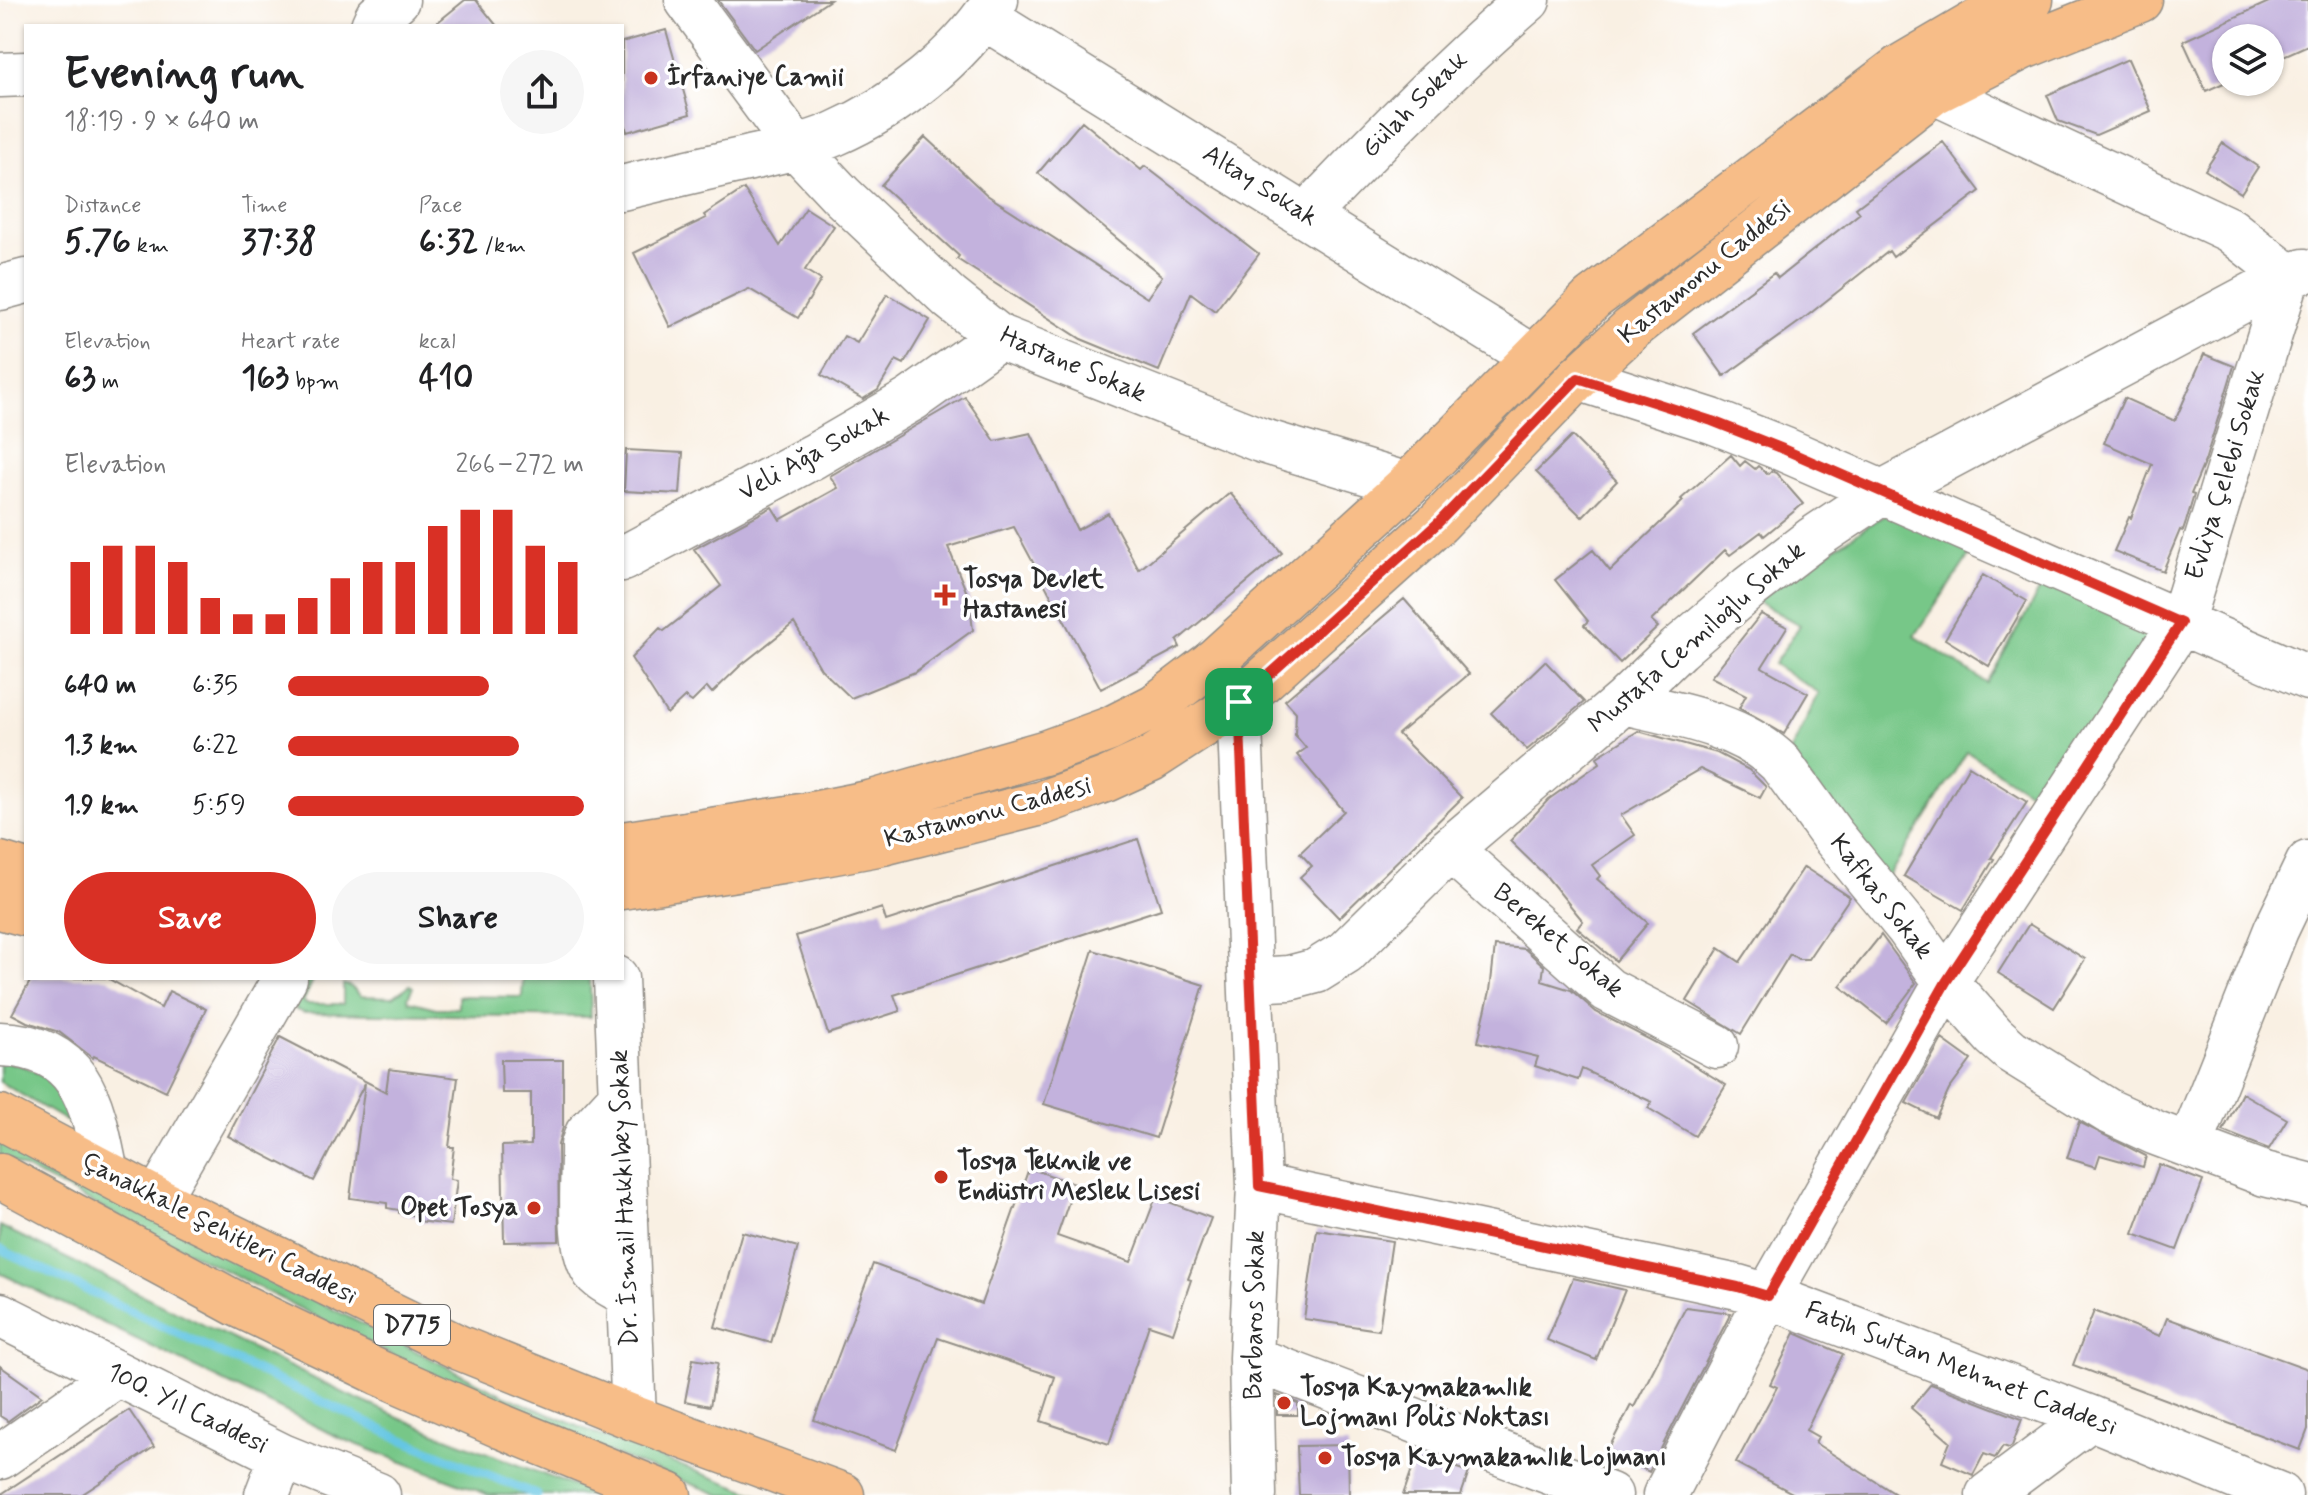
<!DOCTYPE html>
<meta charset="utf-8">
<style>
body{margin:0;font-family:Mynerve,sans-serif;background:#f6f6f6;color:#202124;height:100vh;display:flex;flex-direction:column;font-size:30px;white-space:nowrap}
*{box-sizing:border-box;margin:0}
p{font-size:26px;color:#757577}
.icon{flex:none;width:44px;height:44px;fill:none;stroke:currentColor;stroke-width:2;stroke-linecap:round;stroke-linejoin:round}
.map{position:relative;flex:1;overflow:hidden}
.drawer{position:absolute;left:24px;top:24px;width:600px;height:956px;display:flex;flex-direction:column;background:#fff;border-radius:0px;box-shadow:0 2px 6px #0004}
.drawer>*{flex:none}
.tools{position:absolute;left:2212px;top:24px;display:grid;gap:16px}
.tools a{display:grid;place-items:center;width:72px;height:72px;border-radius:50%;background:#fff;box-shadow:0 2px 6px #0004;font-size:40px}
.pin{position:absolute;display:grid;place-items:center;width:68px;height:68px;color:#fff;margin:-34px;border-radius:16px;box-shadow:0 4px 12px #0006}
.round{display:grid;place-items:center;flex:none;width:84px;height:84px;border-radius:42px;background:#f6f6f6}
.head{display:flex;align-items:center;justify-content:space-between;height:136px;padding:0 40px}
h1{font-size:44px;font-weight:700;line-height:60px}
.stats{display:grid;grid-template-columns:repeat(3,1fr);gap:12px;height:136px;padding:8px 40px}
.stats div{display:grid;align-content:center}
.stats b{font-size:34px;font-weight:700}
.stats small{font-size:22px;font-weight:400}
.stats p{font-size:22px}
.chart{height:224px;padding:16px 40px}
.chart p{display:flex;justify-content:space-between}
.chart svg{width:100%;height:144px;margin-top:8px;stroke:#d93025;stroke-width:6}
.action{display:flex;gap:16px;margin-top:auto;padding:16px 40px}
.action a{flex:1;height:92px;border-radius:48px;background:#d93025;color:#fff;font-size:32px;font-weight:700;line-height:92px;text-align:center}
.action a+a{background:#f6f6f6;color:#202124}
ul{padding:0 40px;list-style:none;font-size:26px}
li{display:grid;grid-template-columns:128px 96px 1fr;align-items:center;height:60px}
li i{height:20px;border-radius:10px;background:#d93025}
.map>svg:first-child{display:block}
.green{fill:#77c788;stroke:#51795a;stroke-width:2}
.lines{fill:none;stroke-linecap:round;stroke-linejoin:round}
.stream{stroke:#65c6e3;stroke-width:9}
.building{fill:#c3b2dd}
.minor-casing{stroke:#928e87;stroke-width:47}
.major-casing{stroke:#928e87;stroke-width:47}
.minor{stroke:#fff;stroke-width:44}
.major{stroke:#f7bd88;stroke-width:44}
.route-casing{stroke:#fff;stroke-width:16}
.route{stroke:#d93025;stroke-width:10}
.poi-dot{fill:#c8321e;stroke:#fff;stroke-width:3}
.labels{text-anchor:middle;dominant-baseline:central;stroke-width:7;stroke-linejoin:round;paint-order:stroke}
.shield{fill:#fff;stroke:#6b6b6b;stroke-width:2}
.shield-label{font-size:24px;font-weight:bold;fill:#2b2b2b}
.poi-label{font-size:26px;font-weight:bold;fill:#2b2b2b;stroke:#fff;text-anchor:start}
.street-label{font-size:26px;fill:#2b2b2b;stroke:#fff}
</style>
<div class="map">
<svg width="2308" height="1495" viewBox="0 0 2308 1495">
<rect width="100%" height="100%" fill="#fff"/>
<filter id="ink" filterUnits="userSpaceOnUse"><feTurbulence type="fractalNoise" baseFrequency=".0125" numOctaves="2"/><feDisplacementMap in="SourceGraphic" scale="16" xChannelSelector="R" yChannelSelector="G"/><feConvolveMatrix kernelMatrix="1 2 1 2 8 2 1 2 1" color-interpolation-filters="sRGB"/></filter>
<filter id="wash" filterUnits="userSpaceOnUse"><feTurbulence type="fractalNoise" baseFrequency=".006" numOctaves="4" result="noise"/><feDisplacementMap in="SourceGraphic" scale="32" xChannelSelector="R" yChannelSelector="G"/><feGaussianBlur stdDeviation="1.8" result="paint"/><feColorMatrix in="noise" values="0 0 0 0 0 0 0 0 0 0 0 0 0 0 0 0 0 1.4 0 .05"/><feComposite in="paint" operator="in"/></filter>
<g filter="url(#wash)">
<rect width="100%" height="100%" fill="#f9f0e3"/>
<path class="green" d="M 1887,513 L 1973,550 L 1915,636 L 1987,683 L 2043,584 L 2157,633 L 2044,801 L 1967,752 L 1886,880 L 1790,753 L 1819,693 L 1774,664 L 1800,625 L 1756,601 Z
M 307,978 L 314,978 L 303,1002 L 307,1004 L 343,1004 L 343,984 L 350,986 L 361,996 L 393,997 L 410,985 L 413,987 L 408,997 L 409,1001 L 436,1008 L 458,1008 L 458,996 L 522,997 L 523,978 L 590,978 L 591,1017 L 304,1013 L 296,1010 L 294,1005 Z
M 0,1061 C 41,1067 60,1084 71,1124 L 0,1082 Z
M 0,1141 L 501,1394 L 609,1439 L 760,1495 L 721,1495 L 612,1454 L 413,1366 L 0,1156 Z
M 0,1226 L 348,1395 L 433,1432 L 597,1495 L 489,1495 L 340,1438 L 0,1273 Z"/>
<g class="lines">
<path class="stream" d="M 0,1249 L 399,1438 L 537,1495"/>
</g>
<g id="blocks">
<path class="building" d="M 465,0 L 476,0 L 497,26 L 433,26 Z
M 718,0 L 830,0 L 755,50 Z
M 2273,0 L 2308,0 L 2308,45 L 2270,62 L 2270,38 L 2226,38 L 2226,82 L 2206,91 L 2183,41 Z
M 666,30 L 690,114 L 627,132 L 622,113 L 622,42 Z
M 2128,59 L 2151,111 L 2096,135 L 2058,121 L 2047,95 Z
M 1082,121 L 1141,170 L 1145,166 L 1259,254 L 1215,311 L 1191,293 L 1159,371 L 1081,339 L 957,259 L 959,256 L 881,185 L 925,137 L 987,195 L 1147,298 L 1162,276 L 1038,173 Z
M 1943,142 L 1980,191 L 1893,257 L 1889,251 L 1802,320 L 1724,376 L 1693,333 L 1774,273 L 1778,278 L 1860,213 L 1856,208 Z
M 2223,143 L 2258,167 L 2241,193 L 2205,170 Z
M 744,189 L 780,246 L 806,208 L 834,226 L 805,270 L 821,280 L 798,318 L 749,289 L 670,327 L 634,253 L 706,218 L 704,215 Z
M 887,294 L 930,320 L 904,364 L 896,360 L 878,390 L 863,399 L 821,375 L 844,336 L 857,343 Z
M 2204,354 L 2234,366 L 2205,461 L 2191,494 L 2194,495 L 2186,522 L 2183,531 L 2180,530 L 2163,571 L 2114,551 L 2129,517 L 2131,518 L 2152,464 L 2104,443 L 2124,398 L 2175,421 Z
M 965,397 L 995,441 L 1031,433 L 1077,530 L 1108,513 L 1139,570 L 1230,493 L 1282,553 L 1177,641 L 1180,647 L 1101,689 L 1014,527 L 948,547 L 969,598 L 973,630 L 915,672 L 851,698 L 821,669 L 794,623 L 740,666 L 712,693 L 707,687 L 692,702 L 685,697 L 667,714 L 631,658 L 660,628 L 664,631 L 721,586 L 694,549 L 772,507 L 780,520 L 838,488 L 830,476 Z
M 1572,436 L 1617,481 L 1582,517 L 1536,472 Z
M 626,450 L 683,453 L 680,494 L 624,491 Z
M 1731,455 L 1740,466 L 1745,461 L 1755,469 L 1758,466 L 1768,474 L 1771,471 L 1776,473 L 1803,504 L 1764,536 L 1761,532 L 1730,555 L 1725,550 L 1651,621 L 1658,627 L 1620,663 L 1584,625 L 1588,621 L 1555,580 L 1593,550 L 1610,571 L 1683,501 L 1681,499 Z
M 1983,575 L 2027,601 L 1989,666 L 1945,639 Z
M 1404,599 L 1469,674 L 1398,734 L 1462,798 L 1339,918 L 1300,877 L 1312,866 L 1300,853 L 1344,811 L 1297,755 L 1306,748 L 1295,735 L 1296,712 L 1285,700 Z
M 1761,614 L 1787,627 L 1762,667 L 1808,693 L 1784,734 L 1739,708 L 1746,695 L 1711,677 Z
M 1545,661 L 1584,702 L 1527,750 L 1491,713 Z
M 1638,731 L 1717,753 L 1749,770 L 1766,787 L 1760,798 L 1700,769 L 1621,815 L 1635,835 L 1592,865 L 1600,876 L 1597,879 L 1648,923 L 1616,961 L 1577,928 L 1583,921 L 1546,876 L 1510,841 L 1549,799 L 1600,763 L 1597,757 Z
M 1969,766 L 2027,802 L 1991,858 L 1994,859 L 1963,910 L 1904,876 Z
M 1138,839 L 1161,909 L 894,995 L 900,1011 L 828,1034 L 796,936 L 882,908 L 886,921 Z
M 1804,867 L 1850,897 L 1808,959 L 1798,959 L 1790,954 L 1741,1034 L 1687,1001 L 1719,948 L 1740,962 Z
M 2029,924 L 2085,959 L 2054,1008 L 1998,973 Z
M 1881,935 L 1916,983 L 1886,1023 L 1840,986 Z
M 1495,946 L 1525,949 L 1544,966 L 1542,981 L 1571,990 L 1596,1012 L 1666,1048 L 1726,1085 L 1695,1136 L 1648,1108 L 1652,1102 L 1582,1069 L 1578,1080 L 1535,1066 L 1538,1057 L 1478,1042 L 1490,991 Z
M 1093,950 L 1204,985 L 1156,1138 L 1044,1104 Z
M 32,978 L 107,978 L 161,1008 L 169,991 L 206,1009 L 166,1091 L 94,1056 L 93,1058 L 59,1032 L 27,1022 L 12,1014 Z
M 280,1037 L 386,1092 L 389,1069 L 458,1078 L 449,1147 L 454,1147 L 450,1179 L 457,1180 L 451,1225 L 417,1221 L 418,1216 L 399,1213 L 399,1210 L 387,1208 L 387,1203 L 350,1198 L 365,1083 L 314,1181 L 228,1136 Z
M 1942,1039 L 1971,1060 L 1949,1090 L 1936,1118 L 1906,1103 Z
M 501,1060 L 563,1060 L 563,1127 L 558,1145 L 559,1241 L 504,1242 L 502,1146 L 531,1145 L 531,1093 L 502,1093 Z
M 2242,1093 L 2287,1119 L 2269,1149 L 2223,1131 Z
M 2079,1122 L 2146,1156 L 2143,1167 L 2100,1155 L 2096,1167 L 2067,1158 Z
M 2159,1164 L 2203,1181 L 2177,1250 L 2133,1234 Z
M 1029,1168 L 1075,1184 L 1057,1236 L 1131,1262 L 1156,1197 L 1211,1218 L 1188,1279 L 1191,1280 L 1173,1333 L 1149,1325 L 1109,1444 L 1041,1421 L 1055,1377 L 938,1338 L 896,1450 L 814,1420 L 873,1264 L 981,1304 Z
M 1317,1230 L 1392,1241 L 1379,1330 L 1304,1319 Z
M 742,1232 L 798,1247 L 771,1343 L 715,1327 Z
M 1573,1278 L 1625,1290 L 1596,1360 L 1547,1340 Z
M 1686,1307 L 1731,1313 L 1649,1472 L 1608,1450 L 1631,1405 L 1634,1407 Z
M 2094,1311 L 2160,1336 L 2167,1318 L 2308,1369 L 2308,1429 L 2300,1450 L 2073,1365 Z
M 1795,1333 L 1843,1354 L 1806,1430 L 1818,1437 L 1815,1443 L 1897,1495 L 1796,1495 L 1736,1463 L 1777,1387 L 1770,1384 Z
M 693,1359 L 718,1363 L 710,1406 L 685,1401 Z
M 0,1366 L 42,1396 L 8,1421 L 0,1416 Z
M 1931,1384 L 2022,1419 L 2012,1446 L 2009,1448 L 2003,1446 L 1995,1458 L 1984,1454 L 1973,1475 L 1942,1462 L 1950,1442 L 1911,1408 Z
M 1277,1395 L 1298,1403 L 1298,1415 L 1277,1415 Z
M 129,1410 L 154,1447 L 81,1495 L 0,1495 Z
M 1348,1445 L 1349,1495 L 1299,1495 L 1297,1446 Z
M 1417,1455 L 1469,1472 L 1461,1495 L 1403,1495 Z"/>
</g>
</g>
<g filter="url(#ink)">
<use href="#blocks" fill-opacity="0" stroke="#928e87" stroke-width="2"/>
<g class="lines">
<defs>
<path id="minor" d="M 687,0 L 796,147 L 842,196 L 950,298 L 999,337 L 1260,440 L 1408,485
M 985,18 L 1533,357
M 373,26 L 377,17 L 397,0
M 0,75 L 26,74
M 622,188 C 663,178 705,168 746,159 C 776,152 806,146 834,134 C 898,106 958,58 996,0
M 1307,215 C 1378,140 1450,67 1528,0
M 0,288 L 26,281
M 1578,378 L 1712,421 L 1783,449 L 2308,678
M 622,559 L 814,456 L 912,399 L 999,337
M 1213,662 L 1239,702 L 1259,1186 L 1251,1358 L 1254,1495
M 1623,702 C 1675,714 1740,724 1780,763 L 1832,835 L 1908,928 L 1946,982 L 1994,1036 L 2011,1051 L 2108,1111 L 2156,1133 L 2265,1174 L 2308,1185
M 1450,849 L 1608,990 L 1716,1046
M 616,978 L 634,1418
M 1251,980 L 1289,978 L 1316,971 L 1345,953 L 1450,849 L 1623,702 L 1678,649 L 1749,588 L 1814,538 L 1883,492 L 2288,276 L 2304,271
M 0,1044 C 84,1047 92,1104 106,1173
M 621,1097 L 587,1134 L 583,1145 C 584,1175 575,1254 597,1275 C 605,1283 619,1289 629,1295
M 2190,1146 L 2276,930 L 2308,863
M 1259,1186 L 1738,1287 L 1768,1296 L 2091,1418 L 2280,1495
M 157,1200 L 285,978
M 0,1315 L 282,1456 L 378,1495
M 1251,1358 L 1610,1495
M 0,1457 L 117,1375
M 267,1495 L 282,1456
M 1665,1495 L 1768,1296 L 1946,982 L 2181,623 L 2288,276 L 2230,230 L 1934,92
M 1988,1495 L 2091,1418"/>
<path id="major" d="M 622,844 L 807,815 L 873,802 L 1047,752 L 1110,729 L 1155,706 L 1213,662 L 1408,485 L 1592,299 L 1900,67 L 1982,19 L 2031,0
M 0,864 L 26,872
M 622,887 L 781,862 L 883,843 L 1042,803 L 1105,780 L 1151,759 L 1239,702 L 1438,523 L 1578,378 L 1631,329 L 1934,92 L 2021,48 L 2140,0
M 0,907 L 26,914
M 0,1117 L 157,1200 L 460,1348 L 634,1418 L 842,1495
M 0,1176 L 237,1304 L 380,1373 L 503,1427 L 669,1495"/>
</defs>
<use href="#minor" class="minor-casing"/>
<use href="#major" class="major-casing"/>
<use href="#minor" class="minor"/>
<use href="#major" class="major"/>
</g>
</g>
<g class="lines" filter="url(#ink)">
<defs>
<path id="route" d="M 1578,378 L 1712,421 L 1783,449 L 2181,623 L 1946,982 L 1768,1296 L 1738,1287 L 1259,1186 L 1239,702 L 1438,523 Z"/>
</defs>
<use href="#route" class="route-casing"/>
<use href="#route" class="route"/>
</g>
<g class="poi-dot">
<circle cx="651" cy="78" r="8"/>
<path d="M941 583h8v8h8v8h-8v8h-8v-8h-8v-8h8z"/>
<circle cx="941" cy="1177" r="8"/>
<circle cx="534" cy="1208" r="8"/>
<circle cx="1284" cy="1403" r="8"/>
<circle cx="1325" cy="1458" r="8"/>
</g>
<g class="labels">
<rect class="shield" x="374" y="1305" width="76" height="40" rx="6"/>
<g class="shield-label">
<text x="412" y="1325">D775</text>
</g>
<g class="poi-label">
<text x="667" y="78">İrfaniye Camii</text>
<text x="963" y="580">Tosya Devlet<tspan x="963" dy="30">Hastanesi</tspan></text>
<text x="957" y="1162">Tosya Teknik ve<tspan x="957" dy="30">Endüstri Meslek Lisesi</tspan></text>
<text x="518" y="1208" text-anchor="end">Opet Tosya</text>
<text x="1300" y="1388">Tosya Kaymakamlık<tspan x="1300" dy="30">Lojmanı Polis Noktası</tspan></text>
<text x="1341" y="1458">Tosya Kaymakamlık Lojmanı</text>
</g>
<g class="street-label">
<text transform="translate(1415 105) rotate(-45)">Gülah Sokak</text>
<text transform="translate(1260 186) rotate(32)">Altay Sokak</text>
<text transform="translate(1705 272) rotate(-39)">Kastamonu Caddesi</text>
<text transform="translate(1073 365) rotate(23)">Hastane Sokak</text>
<text transform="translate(814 454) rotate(-29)">Veli Ağa Sokak</text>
<text transform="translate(2226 475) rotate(-73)">Evliya Çelebi Sokak</text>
<text transform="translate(1697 638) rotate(-41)">Mustafa Cemiloğlu Sokak</text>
<text transform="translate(988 813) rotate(-15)">Kastamonu Caddesi</text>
<text transform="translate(1881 897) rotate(52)">Kafkas Sokak</text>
<text transform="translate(1558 941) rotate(40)">Bereket Sokak</text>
<text transform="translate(625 1198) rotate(-92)">Dr. İsmail Hakkıbey Sokak</text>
<text transform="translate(219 1229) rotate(27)">Çanakkale Şehitleri Caddesi</text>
<text transform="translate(1255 1315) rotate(-89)">Barbaros Sokak</text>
<text transform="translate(1961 1369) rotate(21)">Fatih Sultan Mehmet Caddesi</text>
<text transform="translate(187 1409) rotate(26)">100. Yıl Caddesi</text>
</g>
</g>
</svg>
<div class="tools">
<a><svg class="icon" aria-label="layers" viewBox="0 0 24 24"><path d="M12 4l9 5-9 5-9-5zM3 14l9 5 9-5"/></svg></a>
</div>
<div class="pin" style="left:1239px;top:702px;background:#1e9e55"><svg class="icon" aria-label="arrive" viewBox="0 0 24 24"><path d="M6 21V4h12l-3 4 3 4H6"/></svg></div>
<section class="drawer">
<div class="head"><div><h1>Evening run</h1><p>18:19 · 9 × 640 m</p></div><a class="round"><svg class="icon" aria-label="share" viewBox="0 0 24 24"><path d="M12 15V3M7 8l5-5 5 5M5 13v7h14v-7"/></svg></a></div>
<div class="stats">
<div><p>Distance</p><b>5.76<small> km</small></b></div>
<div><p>Time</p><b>37:38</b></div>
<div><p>Pace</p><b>6:32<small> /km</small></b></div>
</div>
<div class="stats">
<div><p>Elevation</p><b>63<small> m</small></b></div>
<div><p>Heart rate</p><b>163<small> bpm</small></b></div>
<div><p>kcal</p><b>410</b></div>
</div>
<div class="chart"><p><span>Elevation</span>266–272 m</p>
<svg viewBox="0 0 160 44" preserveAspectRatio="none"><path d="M5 44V22M15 44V17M25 44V17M35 44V22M45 44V33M55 44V38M65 44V38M75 44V33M85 44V27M95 44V22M105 44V22M115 44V11M125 44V6M135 44V6M145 44V17M155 44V22"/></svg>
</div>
<ul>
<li><b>640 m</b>6:35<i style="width:68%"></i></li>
<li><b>1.3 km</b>6:22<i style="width:78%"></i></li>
<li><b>1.9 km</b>5:59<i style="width:100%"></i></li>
</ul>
<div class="action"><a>Save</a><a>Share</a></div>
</section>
</div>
